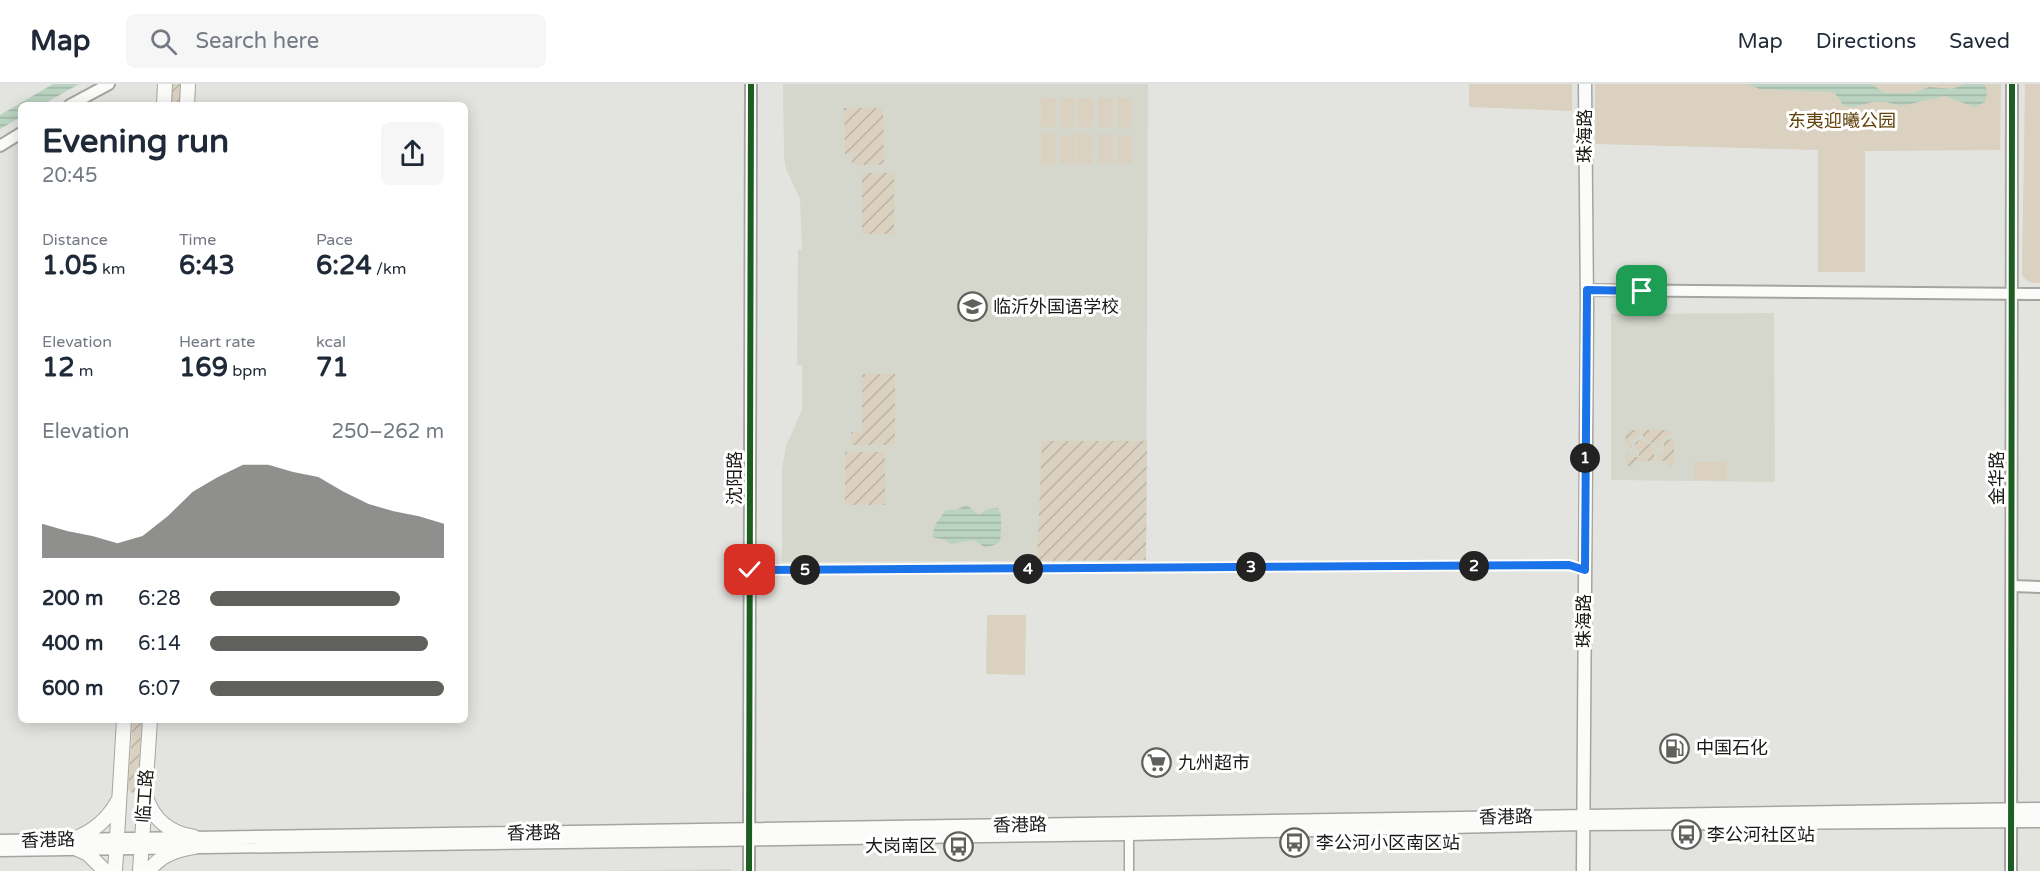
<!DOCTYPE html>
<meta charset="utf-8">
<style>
body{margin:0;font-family:"Varela Round","Noto Sans SC",sans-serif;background:#f6f6f7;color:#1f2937;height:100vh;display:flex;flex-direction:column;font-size:22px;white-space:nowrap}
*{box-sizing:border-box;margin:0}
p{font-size:20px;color:#747a83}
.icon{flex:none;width:33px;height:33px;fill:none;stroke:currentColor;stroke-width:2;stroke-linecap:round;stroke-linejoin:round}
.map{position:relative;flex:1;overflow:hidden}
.side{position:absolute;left:18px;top:18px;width:450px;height:621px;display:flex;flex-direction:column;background:#fff;border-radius:9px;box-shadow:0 3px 15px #0003}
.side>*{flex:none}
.pin{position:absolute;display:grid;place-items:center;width:51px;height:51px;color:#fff;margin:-26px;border-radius:12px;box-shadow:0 3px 9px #0006}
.km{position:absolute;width:30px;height:30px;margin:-15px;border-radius:50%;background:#222;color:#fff;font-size:16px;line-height:30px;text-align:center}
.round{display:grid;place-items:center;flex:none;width:63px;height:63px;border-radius:9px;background:#f6f6f7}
.head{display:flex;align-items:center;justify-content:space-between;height:102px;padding:0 24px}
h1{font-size:33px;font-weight:800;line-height:45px}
.metrics{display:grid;grid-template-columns:repeat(3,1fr);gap:9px;height:102px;padding:6px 24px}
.metrics div{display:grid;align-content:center}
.metrics b{font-size:26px;font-weight:800}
.metrics small{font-size:16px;font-weight:400}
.metrics p{font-size:16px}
.chart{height:168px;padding:12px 24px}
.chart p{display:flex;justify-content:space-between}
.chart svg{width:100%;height:108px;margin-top:6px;fill:#60605d;opacity:.7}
ul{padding:0 24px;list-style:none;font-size:20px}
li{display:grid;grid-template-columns:96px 72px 1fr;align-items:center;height:45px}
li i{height:15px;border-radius:8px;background:#60605d}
header{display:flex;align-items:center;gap:36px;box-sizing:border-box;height:84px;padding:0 30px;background:#fff;border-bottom:2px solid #e0e1e3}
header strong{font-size:28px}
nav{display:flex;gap:33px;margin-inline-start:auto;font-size:21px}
.search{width:420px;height:54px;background:#f6f6f7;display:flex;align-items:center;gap:15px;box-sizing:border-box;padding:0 21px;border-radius:9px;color:#747a83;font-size:22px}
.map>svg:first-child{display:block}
.built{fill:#d5d7cc}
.park{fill:#dad1c1}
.garden{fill:url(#garden-furrows)}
.water{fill:url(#water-rules)}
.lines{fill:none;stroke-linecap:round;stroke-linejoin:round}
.minor-casing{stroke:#a4a5a1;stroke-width:11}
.tertiary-casing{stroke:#a4a5a1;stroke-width:14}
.secondary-casing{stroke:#a4a5a1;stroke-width:15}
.primary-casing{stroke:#a4a5a1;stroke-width:16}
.minor{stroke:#fbfbfa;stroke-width:8}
.tertiary{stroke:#fbfbfa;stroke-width:10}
.secondary{stroke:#fbfbfa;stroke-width:12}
.primary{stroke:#fbfbfa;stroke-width:14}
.cycleway-casing{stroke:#fff;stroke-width:10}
.cycleway{stroke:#1b5e20;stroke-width:6}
.route-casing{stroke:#fff;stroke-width:12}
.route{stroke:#1a73e8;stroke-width:8}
.labels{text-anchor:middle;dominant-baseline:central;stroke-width:6;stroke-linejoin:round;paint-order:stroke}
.park-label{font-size:18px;fill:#61430b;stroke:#fff}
.street-label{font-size:18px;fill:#191917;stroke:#fff}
.poi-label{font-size:18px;fill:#191917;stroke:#fff;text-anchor:start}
</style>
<header>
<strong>Map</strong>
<div class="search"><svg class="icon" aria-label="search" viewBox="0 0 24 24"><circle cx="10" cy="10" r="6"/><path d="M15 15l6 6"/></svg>Search here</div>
<nav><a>Map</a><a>Directions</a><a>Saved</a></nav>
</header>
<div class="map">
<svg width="2040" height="787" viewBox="0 0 2040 787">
<defs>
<pattern id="garden-furrows" width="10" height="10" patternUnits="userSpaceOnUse" patternTransform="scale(1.5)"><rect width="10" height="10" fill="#dad1c1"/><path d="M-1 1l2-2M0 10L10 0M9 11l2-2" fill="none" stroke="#bab3a5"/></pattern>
<pattern id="water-rules" width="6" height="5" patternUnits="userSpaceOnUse" patternTransform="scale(1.5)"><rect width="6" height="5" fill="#bbd3c1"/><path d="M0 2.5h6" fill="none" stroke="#a0b5a5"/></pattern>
</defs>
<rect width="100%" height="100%" fill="#e3e4df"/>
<path class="built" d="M 783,0 L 1148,0 L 1146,476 L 782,478 L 782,385 L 786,362 L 802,326 L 802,281 L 797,281 L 798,166 L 802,165 L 800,115 L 786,85 L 784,72 Z
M 1774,229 L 1775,398 L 1611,396 L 1611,230 Z
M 731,785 L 731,787 L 592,787 Z"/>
<path class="park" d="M 1469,0 L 1572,0 L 1572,27 L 1469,23 Z
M 1595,0 L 2001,0 L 2000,66 L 1865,67 L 1865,188 L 1818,188 L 1818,66 L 1595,60 Z
M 2025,0 L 2040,0 L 2040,199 C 2031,199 2027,198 2022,191 Z
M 1041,14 L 1056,14 L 1056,43 L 1041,43 Z
M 1060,14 L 1075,14 L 1075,43 L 1060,43 Z
M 1078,14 L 1093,14 L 1093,43 L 1078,43 Z
M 1098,14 L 1113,14 L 1113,43 L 1098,43 Z
M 1117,14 L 1132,14 L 1132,43 L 1117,43 Z
M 1041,50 L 1056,51 L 1056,80 L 1041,80 Z
M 1077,50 L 1093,51 L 1092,80 L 1077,80 Z
M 1098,50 L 1113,51 L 1113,80 L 1098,80 Z
M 1060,51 L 1075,51 L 1075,80 L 1060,80 Z
M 1117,51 L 1132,51 L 1132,80 L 1117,80 Z
M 1694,378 L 1727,378 L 1727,396 L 1694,396 Z
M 987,531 L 1026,531 L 1025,591 L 986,590 Z"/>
<path class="garden" d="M 173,0 L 182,0 L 180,21 L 171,21 Z
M 844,24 L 883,24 L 884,81 L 852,81 L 852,70 L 845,70 Z
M 862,89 L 894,89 L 894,150 L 862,150 Z
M 862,290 L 895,290 L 895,361 L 851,361 L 851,348 L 862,348 Z
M 1631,346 L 1639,346 L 1641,350 L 1631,354 L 1632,363 L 1627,365 L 1625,351 Z
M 1646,346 L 1669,346 L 1673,349 L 1663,355 L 1661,362 L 1658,364 L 1643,353 L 1643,349 Z
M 1671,355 L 1674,356 L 1674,379 L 1671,383 L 1668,384 L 1667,377 L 1657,377 L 1656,375 L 1658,371 L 1664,369 L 1664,357 Z
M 1640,356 C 1652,357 1657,366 1653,377 L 1634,377 L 1634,384 L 1629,383 L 1626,379 L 1626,370 L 1629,369 L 1633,373 L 1639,373 L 1639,368 L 1634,363 L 1636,358 Z
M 1042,357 L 1147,357 L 1146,476 L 1037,477 Z
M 845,368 L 885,368 L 885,421 L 845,421 Z
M 133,636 L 142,636 L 137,706 L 132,709 L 128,705 Z"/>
<path class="water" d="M 53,0 L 79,0 L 42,21 L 21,21 L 21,33 L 0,45 L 0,31 Z
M 1748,0 L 1871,0 L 1885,9 L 1913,9 L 1929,3 L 1952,5 L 1965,0 L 1984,0 C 1988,6 1987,11 1985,18 L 1974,23 L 1945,12 L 1901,22 L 1886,18 L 1872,18 L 1855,23 L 1844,22 L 1834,8 L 1759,5 Z
M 967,421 L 978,431 L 988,425 L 998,424 C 1001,430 1001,432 1001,439 C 1000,454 1005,461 984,463 L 975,456 L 951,460 L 945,456 L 932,453 L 935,441 L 946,426 L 956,426 Z"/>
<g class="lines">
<defs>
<path id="minor" d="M 750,486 L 1569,481 L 1585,486
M 1129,787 L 1129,745"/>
<path id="tertiary" d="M 70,21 L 109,0
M 0,62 L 21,49
M 1587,206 L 2040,210
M 2012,502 L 2040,503
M 749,787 L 751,0
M 2011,787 L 2012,0"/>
<path id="secondary" d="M 0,757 L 2040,725
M 0,766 L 1129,750 L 1583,740 L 2040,737
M 1583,787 L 1587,222 L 1585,0"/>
<path id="primary" d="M 164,21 L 165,0
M 187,21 L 188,0
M 146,713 C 154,737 170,749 194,753
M 74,755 C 94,747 107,736 118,717
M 75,764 L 88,770 L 105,787
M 115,787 L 124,636
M 140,787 L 150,636
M 149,787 C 160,771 176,766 194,763"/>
</defs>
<use href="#minor" class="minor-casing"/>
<use href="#tertiary" class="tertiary-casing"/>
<use href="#secondary" class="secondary-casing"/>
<use href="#primary" class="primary-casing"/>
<use href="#minor" class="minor"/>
<use href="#tertiary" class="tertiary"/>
<use href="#secondary" class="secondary"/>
<use href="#primary" class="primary"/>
<defs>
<path id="cycleway" d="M 750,486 L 1569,481 L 1585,486
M 749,787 L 751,0
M 2011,787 L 2012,0"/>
</defs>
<use href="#cycleway" class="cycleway-casing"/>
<use href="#cycleway" class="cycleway"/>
</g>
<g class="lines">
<defs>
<path id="route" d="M 750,486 L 1569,481 L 1585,486 L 1587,206 L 1642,207"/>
</defs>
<use href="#route" class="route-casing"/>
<use href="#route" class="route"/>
</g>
<defs>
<symbol id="school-ring" viewBox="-11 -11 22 22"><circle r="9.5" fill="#fff" stroke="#60605d" stroke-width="1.5"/><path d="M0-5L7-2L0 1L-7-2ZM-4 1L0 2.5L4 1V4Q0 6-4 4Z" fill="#60605d"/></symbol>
<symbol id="fuel-ring" viewBox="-11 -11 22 22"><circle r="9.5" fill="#fff" stroke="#60605d" stroke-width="1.5"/><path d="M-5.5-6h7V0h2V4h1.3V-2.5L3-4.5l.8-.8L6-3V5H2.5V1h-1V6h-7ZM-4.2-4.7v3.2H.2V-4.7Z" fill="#60605d"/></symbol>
<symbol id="supermarket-ring" viewBox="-11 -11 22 22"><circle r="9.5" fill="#fff" stroke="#60605d" stroke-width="1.5"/><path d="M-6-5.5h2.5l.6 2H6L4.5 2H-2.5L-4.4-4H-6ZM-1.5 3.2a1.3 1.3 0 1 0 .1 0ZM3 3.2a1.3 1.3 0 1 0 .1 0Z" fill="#60605d"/></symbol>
<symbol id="bus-ring" viewBox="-11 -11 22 22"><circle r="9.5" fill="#fff" stroke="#60605d" stroke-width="1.5"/><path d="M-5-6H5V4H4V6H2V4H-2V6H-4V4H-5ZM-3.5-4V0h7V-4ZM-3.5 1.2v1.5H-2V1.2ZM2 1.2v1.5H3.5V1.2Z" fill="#60605d"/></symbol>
</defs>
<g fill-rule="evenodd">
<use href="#school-ring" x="956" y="206" width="33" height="33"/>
<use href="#fuel-ring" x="1658" y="648" width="33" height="33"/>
<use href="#supermarket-ring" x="1140" y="662" width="33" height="33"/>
<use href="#bus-ring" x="1670" y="734" width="33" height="33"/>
<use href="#bus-ring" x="1278" y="742" width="33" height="33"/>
<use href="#bus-ring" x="942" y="746" width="33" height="33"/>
</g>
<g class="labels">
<g class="park-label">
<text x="1842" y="37">东夷迎曦公园</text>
</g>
<g class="street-label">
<text transform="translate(1585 52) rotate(-90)">珠海路</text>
<text transform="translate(735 394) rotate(-90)">沈阳路</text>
<text transform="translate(1997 394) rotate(-90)">金华路</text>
<text transform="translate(1584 537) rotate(-90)">珠海路</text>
<text transform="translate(145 712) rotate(-86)">临工路</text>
<text transform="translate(1506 733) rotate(-1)">香港路</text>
<text transform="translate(1020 741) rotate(-1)">香港路</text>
<text transform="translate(534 749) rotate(-1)">香港路</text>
<text transform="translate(48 756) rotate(-2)">香港路</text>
</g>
<g class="poi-label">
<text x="993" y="223">临沂外国语学校</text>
<text x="1696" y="664">中国石化</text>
<text x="1178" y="679">九州超市</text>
<text x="1707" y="751">李公河社区站</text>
<text x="1316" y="759">李公河小区南区站</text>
<text x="937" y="762" text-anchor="end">大岗南区</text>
</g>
</g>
</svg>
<div class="pin" style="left:1642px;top:207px;background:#1e9e55"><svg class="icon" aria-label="arrive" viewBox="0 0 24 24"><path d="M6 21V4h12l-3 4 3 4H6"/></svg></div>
<div class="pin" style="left:750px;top:486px;background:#d93025"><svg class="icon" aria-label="check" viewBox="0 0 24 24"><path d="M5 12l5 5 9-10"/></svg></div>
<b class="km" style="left:1585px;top:374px">1</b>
<b class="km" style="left:1474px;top:482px">2</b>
<b class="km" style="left:1251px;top:483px">3</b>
<b class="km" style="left:1028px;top:485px">4</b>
<b class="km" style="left:805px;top:486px">5</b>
<section class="side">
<div class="head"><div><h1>Evening run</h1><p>20:45</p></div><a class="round"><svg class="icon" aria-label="share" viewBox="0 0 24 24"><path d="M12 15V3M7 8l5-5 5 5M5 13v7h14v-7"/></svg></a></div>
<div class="metrics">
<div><p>Distance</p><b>1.05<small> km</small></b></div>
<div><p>Time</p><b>6:43</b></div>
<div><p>Pace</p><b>6:24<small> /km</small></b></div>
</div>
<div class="metrics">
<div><p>Elevation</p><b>12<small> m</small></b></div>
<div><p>Heart rate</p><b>169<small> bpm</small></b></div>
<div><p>kcal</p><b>71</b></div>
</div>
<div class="chart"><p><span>Elevation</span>250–262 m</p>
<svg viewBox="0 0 160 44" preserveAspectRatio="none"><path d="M0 44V30L10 33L20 35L30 38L40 35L50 27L60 17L70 11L80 6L90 6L100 9L110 11L120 17L130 22L140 25L150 27L160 30V44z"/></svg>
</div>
<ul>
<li><b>200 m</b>6:28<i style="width:81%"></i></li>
<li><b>400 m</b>6:14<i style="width:93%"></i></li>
<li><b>600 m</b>6:07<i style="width:100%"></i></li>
</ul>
</section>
</div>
